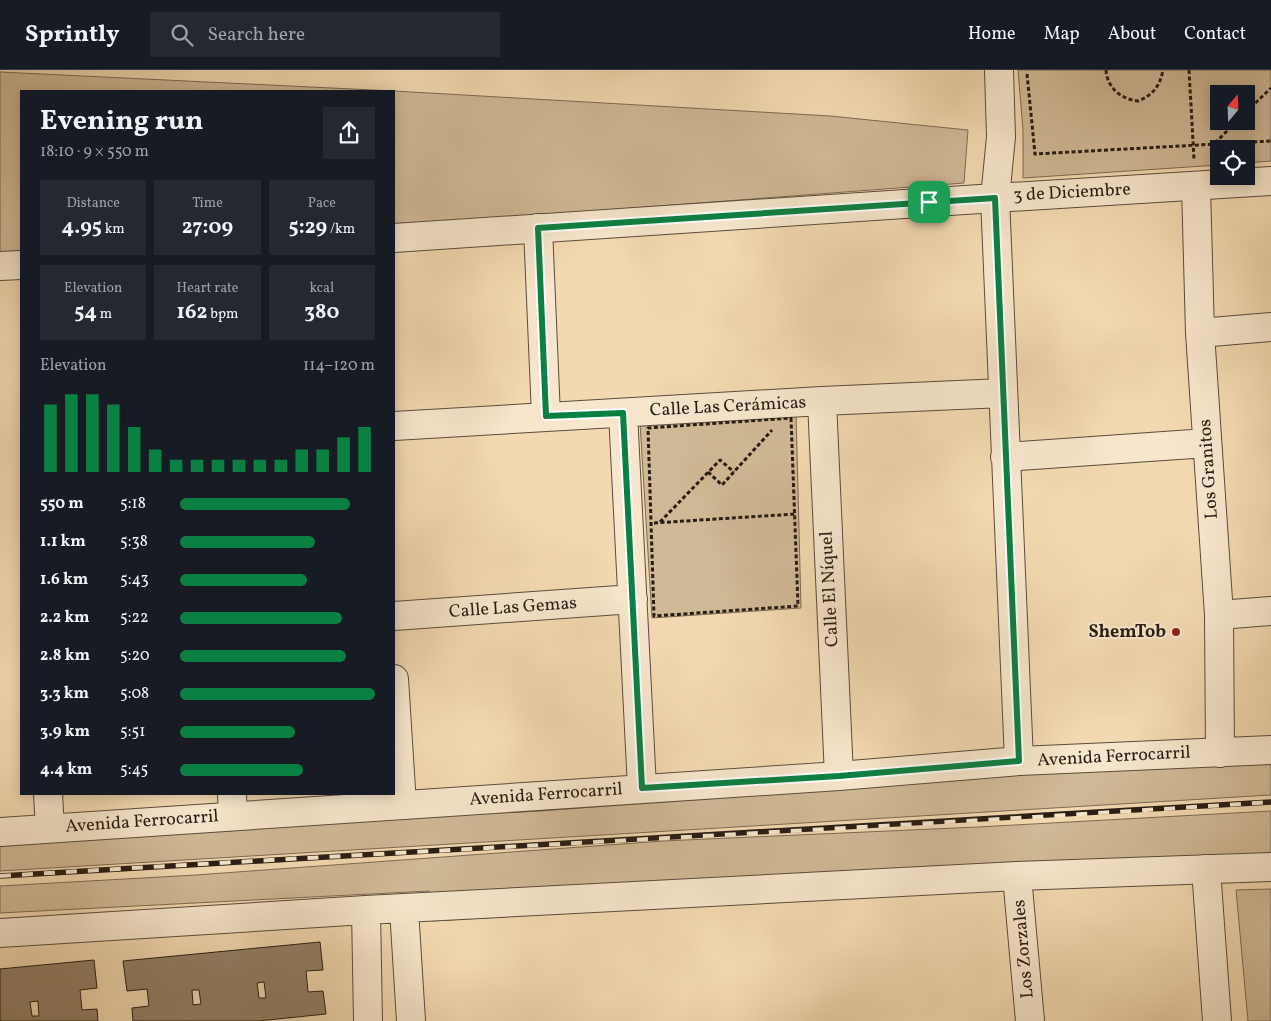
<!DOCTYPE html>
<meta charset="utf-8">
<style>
body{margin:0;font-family:Vollkorn,serif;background:#242831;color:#f1f3f6;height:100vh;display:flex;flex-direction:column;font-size:19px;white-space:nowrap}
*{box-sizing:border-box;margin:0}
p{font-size:16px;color:#9ea1a6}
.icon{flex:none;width:28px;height:28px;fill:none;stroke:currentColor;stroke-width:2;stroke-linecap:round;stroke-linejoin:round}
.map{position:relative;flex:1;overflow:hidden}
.details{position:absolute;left:20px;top:20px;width:375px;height:705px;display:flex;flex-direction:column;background:#171b24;border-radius:0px;box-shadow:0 2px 12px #0003}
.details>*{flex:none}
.needle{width:32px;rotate:19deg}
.fabs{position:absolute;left:1210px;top:15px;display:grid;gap:10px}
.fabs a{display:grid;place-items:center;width:45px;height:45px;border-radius:0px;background:#171b24;box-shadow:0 2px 12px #0003;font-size:25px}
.pin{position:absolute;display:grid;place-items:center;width:42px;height:42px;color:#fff;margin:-21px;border-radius:10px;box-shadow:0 2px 8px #0006}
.round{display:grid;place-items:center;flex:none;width:52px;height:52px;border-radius:0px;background:#242831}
.head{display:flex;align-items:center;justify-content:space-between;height:85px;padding:0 20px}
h1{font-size:28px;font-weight:700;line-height:38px}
.stats{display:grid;grid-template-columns:repeat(3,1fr);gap:8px;height:85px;padding:5px 20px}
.stats div{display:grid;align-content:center;border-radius:0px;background:#242831;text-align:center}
.stats b{font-size:21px;font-weight:700}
.stats small{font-size:14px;font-weight:400}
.stats p{font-size:14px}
.chart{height:140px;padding:10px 20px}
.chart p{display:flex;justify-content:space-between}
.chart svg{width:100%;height:90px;margin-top:5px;stroke:#0b8043;stroke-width:6}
ul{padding:0 20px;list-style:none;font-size:16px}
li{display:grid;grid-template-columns:80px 60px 1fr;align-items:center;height:38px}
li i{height:12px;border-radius:6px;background:#0b8043}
header{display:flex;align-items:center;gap:30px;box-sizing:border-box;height:70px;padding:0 25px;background:#171b24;border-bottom:1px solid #363941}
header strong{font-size:24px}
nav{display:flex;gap:28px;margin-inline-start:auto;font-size:18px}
.search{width:350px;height:45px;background:#242831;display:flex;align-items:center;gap:12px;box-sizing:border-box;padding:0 18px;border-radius:0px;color:#9ea1a6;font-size:19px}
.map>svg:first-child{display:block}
.green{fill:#d0b996;stroke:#7c6b55;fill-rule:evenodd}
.building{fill:#927f66;stroke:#281d14;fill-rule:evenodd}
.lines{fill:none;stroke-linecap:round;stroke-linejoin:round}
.minor-casing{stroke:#5b4c3b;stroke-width:30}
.tertiary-casing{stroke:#5b4c3b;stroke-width:30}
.path{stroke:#281d14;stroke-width:3;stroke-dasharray:4 2.5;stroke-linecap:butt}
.minor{stroke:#f7e6cc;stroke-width:28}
.tertiary{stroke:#f7e6cc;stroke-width:28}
.rail-casing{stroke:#281d14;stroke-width:5.5}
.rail{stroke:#f7e6cc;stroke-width:4;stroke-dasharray:11;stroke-linecap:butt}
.route-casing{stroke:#fff;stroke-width:10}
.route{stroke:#0b8043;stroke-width:6}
.poi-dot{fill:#8f2418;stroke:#f7e6cc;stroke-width:2}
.labels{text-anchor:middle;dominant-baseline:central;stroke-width:4;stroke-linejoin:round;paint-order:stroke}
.street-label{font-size:18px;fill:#281d14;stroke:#f7e6cc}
.poi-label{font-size:18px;font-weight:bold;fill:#281d14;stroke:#f7e6cc;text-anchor:end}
</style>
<header>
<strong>Sprintly</strong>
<div class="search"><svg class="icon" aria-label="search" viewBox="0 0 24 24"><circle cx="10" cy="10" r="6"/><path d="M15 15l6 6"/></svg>Search here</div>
<nav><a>Home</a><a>Map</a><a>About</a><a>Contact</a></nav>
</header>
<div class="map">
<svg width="1271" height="951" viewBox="0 0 1271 951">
<rect width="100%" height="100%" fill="#f3d9b1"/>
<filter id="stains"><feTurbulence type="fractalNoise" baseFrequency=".004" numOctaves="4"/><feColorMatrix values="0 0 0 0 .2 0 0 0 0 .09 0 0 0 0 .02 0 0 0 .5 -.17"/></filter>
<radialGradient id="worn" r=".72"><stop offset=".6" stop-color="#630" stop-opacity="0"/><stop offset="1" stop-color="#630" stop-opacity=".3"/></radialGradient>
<path class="green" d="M 1018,0 L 1271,0 L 1271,91 L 1246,93 L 1246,79 L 1219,79 L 1219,95 L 1023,108 L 1023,60 ZM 1219,24 L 1246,24 L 1246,51 L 1219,51 Z
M 0,2 L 393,21 L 21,21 L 21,185 L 0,186 Z
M 394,21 L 830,46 L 968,60 L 964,113 L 394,156 Z
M 796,342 L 801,538 L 652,548 L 640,353 Z
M 1271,690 L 1271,725 L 0,801 L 0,771 L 361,749 L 540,741 L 1019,704 Z
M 1271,741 L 1271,788 L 1002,818 L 432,851 L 429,821 L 0,843 L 0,816 L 196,805 L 663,771 L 978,757 Z
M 1271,819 L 1271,951 L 1248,951 L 1236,820 Z"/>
<path class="building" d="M 320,872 L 323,900 L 306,901 L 308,922 L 323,921 L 326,944 L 258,951 L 133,951 L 132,938 L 149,936 L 147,919 L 127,921 L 123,891 ZM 264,912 L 266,928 L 259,928 L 257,913 ZM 192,920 L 199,920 L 201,934 L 193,935 Z
M 94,890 L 97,918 L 80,920 L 82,940 L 97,939 L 98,951 L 0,951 L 0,899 ZM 38,931 L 39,946 L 32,946 L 30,932 Z"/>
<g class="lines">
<defs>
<path id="minor" d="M 999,0 L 1001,67 L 995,128 L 1019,691
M 1196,116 L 1200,263 L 1219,545 L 1220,683
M 538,158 L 546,346
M 1200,263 L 1271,257
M 822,331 L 839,706
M 623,343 L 642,718
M 394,356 L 822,331 L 1003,323
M 1005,387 L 1207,373
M 1219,545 L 1271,541
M 394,546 L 633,529
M 394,609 L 402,735
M 48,724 L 50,758
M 232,724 L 233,746
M 1206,799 L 1217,951
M 1017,806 L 1030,951"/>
<path id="tertiary" d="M 394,168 L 995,128 L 1271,111
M 0,196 L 21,195
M 0,762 L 839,706 L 1019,691 L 1271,680
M 404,839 L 411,951
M 366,840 L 368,951
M 0,863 L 366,840 L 1017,806 L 1271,797"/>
</defs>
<use href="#minor" class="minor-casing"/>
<use href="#tertiary" class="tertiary-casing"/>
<path class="path" d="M 1106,0 C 1107,18 1121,29 1138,31 C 1153,25 1160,16 1163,0
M 1189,0 L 1194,89
M 1027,4 L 1035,84 L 1271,71
M 1246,42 L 1271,18
M 1215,73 L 1237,51
M 791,348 L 798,536 L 654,546 L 648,358 Z
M 708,402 L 722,415 L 772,360
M 660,452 L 720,390 L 734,402
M 654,453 L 795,444"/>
<use href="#minor" class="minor"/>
<use href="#tertiary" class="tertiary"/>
<defs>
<path id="rail" d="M 0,806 C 424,780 848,760 1271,732"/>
</defs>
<use href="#rail" class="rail-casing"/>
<use href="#rail" class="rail"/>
</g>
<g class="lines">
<defs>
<path id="route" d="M 995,128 L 1019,691 L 839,706 L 642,718 L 623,343 L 546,346 L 538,158 Z"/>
</defs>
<use href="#route" class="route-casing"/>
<use href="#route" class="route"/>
</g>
<circle class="poi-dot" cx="1176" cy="562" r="5"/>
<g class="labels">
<g class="street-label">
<text transform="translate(1072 123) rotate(-3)">3 de Diciembre</text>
<text transform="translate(728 337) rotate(-3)">Calle Las Cerámicas</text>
<text transform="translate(1209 399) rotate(-94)">Los Granitos</text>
<text transform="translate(830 519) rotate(-93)">Calle El Níquel</text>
<text transform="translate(513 538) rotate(-4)">Calle Las Gemas</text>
<text transform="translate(1114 687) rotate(-3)">Avenida Ferrocarril</text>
<text transform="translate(546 725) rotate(-4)">Avenida Ferrocarril</text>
<text transform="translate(142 752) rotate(-4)">Avenida Ferrocarril</text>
<text transform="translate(1024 879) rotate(-95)">Los Zorzales</text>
</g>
<g class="poi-label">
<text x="1166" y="562">ShemTob</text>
</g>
</g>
<rect width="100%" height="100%" filter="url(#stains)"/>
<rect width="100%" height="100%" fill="url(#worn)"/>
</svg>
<div class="fabs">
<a><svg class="needle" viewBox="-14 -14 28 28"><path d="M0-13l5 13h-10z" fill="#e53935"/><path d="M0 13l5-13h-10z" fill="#9ea1a6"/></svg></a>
<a><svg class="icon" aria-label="locate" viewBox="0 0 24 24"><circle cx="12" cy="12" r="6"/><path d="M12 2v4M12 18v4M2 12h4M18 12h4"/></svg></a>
</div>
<div class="pin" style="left:929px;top:132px;background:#1e9e55"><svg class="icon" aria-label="arrive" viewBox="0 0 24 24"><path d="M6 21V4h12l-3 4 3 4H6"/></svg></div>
<section class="details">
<div class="head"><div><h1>Evening run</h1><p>18:10 · 9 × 550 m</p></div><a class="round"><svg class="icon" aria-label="share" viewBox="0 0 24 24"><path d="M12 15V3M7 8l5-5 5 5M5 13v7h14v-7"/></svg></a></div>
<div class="stats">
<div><p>Distance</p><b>4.95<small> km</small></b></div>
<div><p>Time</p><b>27:09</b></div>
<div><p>Pace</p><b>5:29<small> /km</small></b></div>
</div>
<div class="stats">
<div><p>Elevation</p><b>54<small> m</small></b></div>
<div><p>Heart rate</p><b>162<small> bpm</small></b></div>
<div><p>kcal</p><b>380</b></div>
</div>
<div class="chart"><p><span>Elevation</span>114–120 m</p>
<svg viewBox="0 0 160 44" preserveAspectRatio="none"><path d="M5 44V11M15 44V6M25 44V6M35 44V11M45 44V22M55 44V33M65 44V38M75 44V38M85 44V38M95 44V38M105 44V38M115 44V38M125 44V33M135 44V33M145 44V27M155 44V22"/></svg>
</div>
<ul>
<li><b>550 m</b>5:18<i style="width:87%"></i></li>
<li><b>1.1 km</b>5:38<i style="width:69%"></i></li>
<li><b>1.6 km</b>5:43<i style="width:65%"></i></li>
<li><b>2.2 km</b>5:22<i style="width:83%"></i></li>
<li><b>2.8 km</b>5:20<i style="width:85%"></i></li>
<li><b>3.3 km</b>5:08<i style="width:100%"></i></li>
<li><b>3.9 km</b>5:51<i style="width:59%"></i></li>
<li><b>4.4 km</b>5:45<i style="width:63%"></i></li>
</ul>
</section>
</div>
